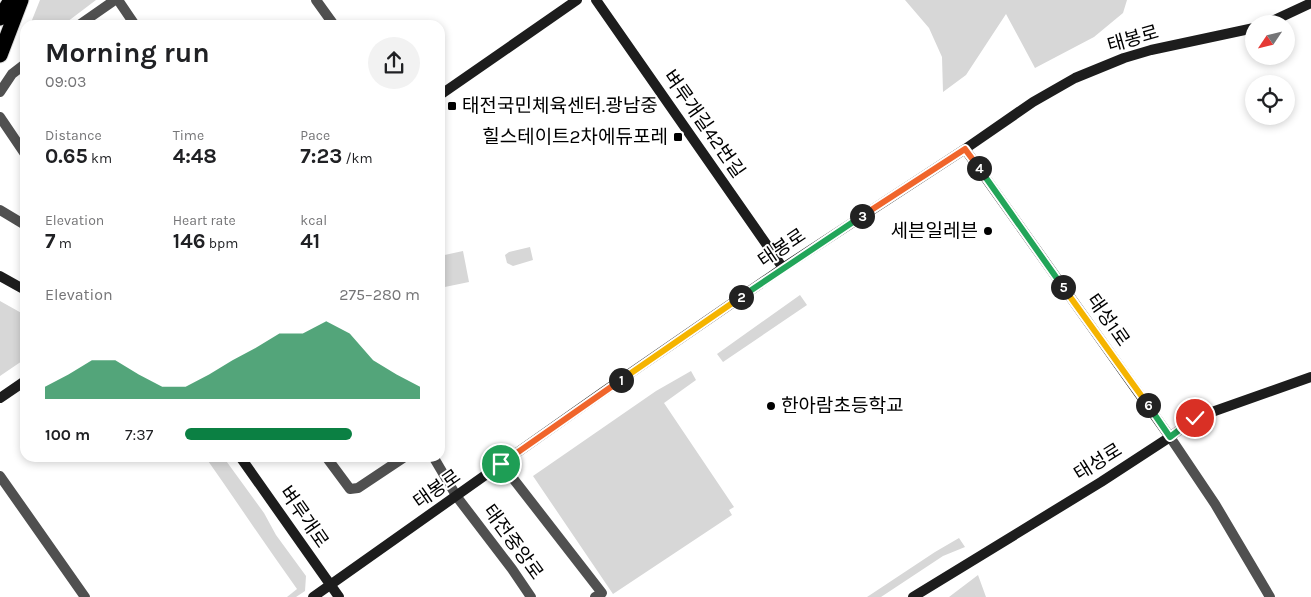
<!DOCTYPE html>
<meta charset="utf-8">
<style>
body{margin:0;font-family:Karla,"Noto Sans KR",sans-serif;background:#f2f2f2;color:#202124;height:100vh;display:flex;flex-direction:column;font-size:19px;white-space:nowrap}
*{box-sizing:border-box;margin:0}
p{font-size:16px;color:#757577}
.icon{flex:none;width:28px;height:28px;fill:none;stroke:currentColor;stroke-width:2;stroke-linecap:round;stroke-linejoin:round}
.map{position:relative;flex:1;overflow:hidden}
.panel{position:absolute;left:20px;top:20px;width:425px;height:442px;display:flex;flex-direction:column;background:#fff;border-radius:15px;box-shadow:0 2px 8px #0003}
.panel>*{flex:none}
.needle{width:32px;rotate:235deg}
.buttons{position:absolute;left:1245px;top:15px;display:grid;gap:10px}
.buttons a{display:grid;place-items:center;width:50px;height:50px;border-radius:50%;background:#fff;box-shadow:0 2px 8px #0003;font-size:25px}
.pin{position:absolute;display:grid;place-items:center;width:42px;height:42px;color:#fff;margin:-21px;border:2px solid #fff;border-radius:50%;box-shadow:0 1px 5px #0007}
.km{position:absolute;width:25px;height:25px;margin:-12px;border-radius:50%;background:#222;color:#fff;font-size:14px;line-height:25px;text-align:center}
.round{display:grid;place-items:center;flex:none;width:52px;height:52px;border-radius:26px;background:#f2f2f2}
.headline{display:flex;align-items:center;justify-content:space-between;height:85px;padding:0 25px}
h1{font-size:28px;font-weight:700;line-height:38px}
.figures{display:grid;grid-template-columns:repeat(3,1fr);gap:8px;height:85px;padding:5px 25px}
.figures div{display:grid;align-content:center}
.figures b{font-size:21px;font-weight:700}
.figures small{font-size:14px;font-weight:400}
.figures p{font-size:14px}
.chart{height:140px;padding:10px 25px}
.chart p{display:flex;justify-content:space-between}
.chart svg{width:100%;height:90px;margin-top:5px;fill:#0b8043;opacity:.7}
ul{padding:0 25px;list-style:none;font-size:16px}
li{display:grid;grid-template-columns:80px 60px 1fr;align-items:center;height:38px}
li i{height:12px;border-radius:6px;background:#0b8043}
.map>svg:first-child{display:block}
.green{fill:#d7d7d7}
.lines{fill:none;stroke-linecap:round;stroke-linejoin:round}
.highway-casing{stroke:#dbdbdb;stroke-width:17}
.street{stroke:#505050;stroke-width:10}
.secondary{stroke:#1d1d1d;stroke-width:10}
.highway{stroke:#000;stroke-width:15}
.split-1-casing{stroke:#fff;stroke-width:10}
.split-2-casing{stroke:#fff;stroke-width:10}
.split-3-casing{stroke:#fff;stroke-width:10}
.split-4-casing{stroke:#fff;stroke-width:10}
.split-5-casing{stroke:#fff;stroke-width:10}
.split-6-casing{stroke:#fff;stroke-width:10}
.split-7-casing{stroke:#fff;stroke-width:10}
.split-1{stroke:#f0652b;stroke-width:6}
.split-2{stroke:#f5b400;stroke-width:6}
.split-3{stroke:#22a559;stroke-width:6}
.split-4{stroke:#f0652b;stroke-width:6}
.split-5{stroke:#22a559;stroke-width:6}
.split-6{stroke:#f5b400;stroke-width:6}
.split-7{stroke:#22a559;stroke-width:6}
.poi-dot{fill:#000;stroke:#fff;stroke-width:2}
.labels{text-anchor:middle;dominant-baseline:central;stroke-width:4;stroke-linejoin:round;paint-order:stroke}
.street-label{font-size:19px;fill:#000;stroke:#fff}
.poi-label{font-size:19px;fill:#000;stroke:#fff;text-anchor:start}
</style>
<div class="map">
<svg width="1311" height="597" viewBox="0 0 1311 597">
<rect width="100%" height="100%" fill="#fff"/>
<path class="green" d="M 40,0 L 96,0 L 63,25 L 30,25 Z
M 905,0 L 1127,0 L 1123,13 L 1094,37 L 1035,68 L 1006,14 L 966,75 L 943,92 L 942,57 L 929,28 Z
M 530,247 L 533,260 L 513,266 L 507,263 L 505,255 L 509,252 Z
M 463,251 L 469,282 L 440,288 L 440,256 Z
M 800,295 L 807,305 L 723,362 L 717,354 Z
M 0,301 L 25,315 L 25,359 L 0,376 Z
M 691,371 L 696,380 L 664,403 L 734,507 L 729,510 L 732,515 L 613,594 L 533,476 L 656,391 Z
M 206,458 L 224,458 L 264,513 L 276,535 L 306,576 L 305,591 L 296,597 L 287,597 L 297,589 C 266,546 237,502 206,458 Z
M 959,538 L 965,547 L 943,556 L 881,597 L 867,597 L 935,552 Z
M 978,575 L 986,597 L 949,597 Z"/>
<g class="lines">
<defs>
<path id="highway" d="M 0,18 L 11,0
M 0,55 L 21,0"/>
</defs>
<use href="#highway" class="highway-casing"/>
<path class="street" d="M 118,0 L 135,25
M 316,0 L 334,25
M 79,25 L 115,0
M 0,92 L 12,74 L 25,64
M 0,117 L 25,154
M 0,210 L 25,225
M 1170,437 L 1215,504 L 1270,597
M 327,458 L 350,489 L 358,488 L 403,458
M 434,458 L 457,497 L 512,569 L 531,597
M 501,463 L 602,593 L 595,597
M 0,476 L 85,597"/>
<path class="secondary" d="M 596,0 L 783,268
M 1266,24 L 1311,3
M 440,95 L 577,0
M 965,149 L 1170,437
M 0,276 L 25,290
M 0,398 L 25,381
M 241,458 L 339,597
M 313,597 L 603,392 L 783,268 L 965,149 L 1033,102 L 1075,78 L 1124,58 L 1151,50 L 1254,28
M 913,597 L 1101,482 L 1170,437 L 1195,418 L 1311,377"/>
<use href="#highway" class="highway"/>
</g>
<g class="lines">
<defs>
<path id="split-1" d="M 501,464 L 621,380"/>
<path id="split-2" d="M 621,380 L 741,297"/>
<path id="split-3" d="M 741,297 L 862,216"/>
<path id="split-4" d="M 862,216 L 965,149 L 979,168"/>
<path id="split-5" d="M 979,168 L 1063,287"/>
<path id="split-6" d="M 1063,287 L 1148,405"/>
<path id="split-7" d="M 1148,405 L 1170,437 L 1195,418"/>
</defs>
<use href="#split-1" class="split-1-casing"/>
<use href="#split-2" class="split-2-casing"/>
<use href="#split-3" class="split-3-casing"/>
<use href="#split-4" class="split-4-casing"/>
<use href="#split-5" class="split-5-casing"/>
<use href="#split-6" class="split-6-casing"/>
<use href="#split-7" class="split-7-casing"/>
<use href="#split-1" class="split-1"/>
<use href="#split-2" class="split-2"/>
<use href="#split-3" class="split-3"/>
<use href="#split-4" class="split-4"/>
<use href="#split-5" class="split-5"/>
<use href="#split-6" class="split-6"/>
<use href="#split-7" class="split-7"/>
</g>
<g class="poi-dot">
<rect x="447" y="101" width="10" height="10" rx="2.5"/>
<rect x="673" y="132" width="10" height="10" rx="2.5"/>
<circle cx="988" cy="231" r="5"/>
<circle cx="771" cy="406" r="5"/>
</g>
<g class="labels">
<g class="street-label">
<text transform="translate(1133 39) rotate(-16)">태봉로</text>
<text transform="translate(704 124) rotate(55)">벼루개길42번길</text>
<text transform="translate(782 248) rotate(-34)">태봉로</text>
<text transform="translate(1108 320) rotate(55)">태성1로</text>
<text transform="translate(1098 462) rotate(-32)">태성로</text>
<text transform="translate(437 489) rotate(-35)">태봉로</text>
<text transform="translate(304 517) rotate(55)">벼루개로</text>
<text transform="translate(513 542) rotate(54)">태전중앙로</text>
</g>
<g class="poi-label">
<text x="462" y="106">태전국민체육센터.광남중</text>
<text x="668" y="137" text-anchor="end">힐스테이트2차에듀포레</text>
<text x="978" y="231" text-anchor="end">세븐일레븐</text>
<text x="781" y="406">한아람초등학교</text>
</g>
</g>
</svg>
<div class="buttons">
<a><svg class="needle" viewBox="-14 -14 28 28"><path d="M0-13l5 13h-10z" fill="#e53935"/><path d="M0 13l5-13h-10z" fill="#757577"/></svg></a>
<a><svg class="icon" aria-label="locate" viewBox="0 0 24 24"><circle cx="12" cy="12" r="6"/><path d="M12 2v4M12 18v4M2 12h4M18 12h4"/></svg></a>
</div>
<div class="pin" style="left:501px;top:464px;background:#1e9e55"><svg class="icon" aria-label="arrive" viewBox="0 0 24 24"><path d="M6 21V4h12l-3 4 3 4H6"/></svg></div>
<div class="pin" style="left:1195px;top:418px;background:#d93025"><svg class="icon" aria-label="check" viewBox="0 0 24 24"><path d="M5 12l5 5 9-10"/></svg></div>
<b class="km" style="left:621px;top:380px">1</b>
<b class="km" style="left:741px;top:297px">2</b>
<b class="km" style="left:862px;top:216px">3</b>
<b class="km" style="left:979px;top:168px">4</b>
<b class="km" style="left:1063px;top:287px">5</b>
<b class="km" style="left:1148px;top:405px">6</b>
<section class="panel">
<div class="headline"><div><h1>Morning run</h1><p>09:03</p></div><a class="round"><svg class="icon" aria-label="share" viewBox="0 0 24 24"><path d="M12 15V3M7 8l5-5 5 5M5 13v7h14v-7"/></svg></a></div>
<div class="figures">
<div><p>Distance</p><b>0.65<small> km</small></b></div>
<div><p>Time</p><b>4:48</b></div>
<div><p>Pace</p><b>7:23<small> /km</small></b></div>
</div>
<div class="figures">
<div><p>Elevation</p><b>7<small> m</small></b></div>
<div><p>Heart rate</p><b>146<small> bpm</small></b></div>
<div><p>kcal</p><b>41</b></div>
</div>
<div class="chart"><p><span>Elevation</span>275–280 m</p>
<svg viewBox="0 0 160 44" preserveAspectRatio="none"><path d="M0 44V38L10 32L20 25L30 25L40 32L50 38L60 38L70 32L80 25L90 19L100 12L110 12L120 6L130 12L140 25L150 32L160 38V44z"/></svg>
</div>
<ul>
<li><b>100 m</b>7:37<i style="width:71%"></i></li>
</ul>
</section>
</div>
